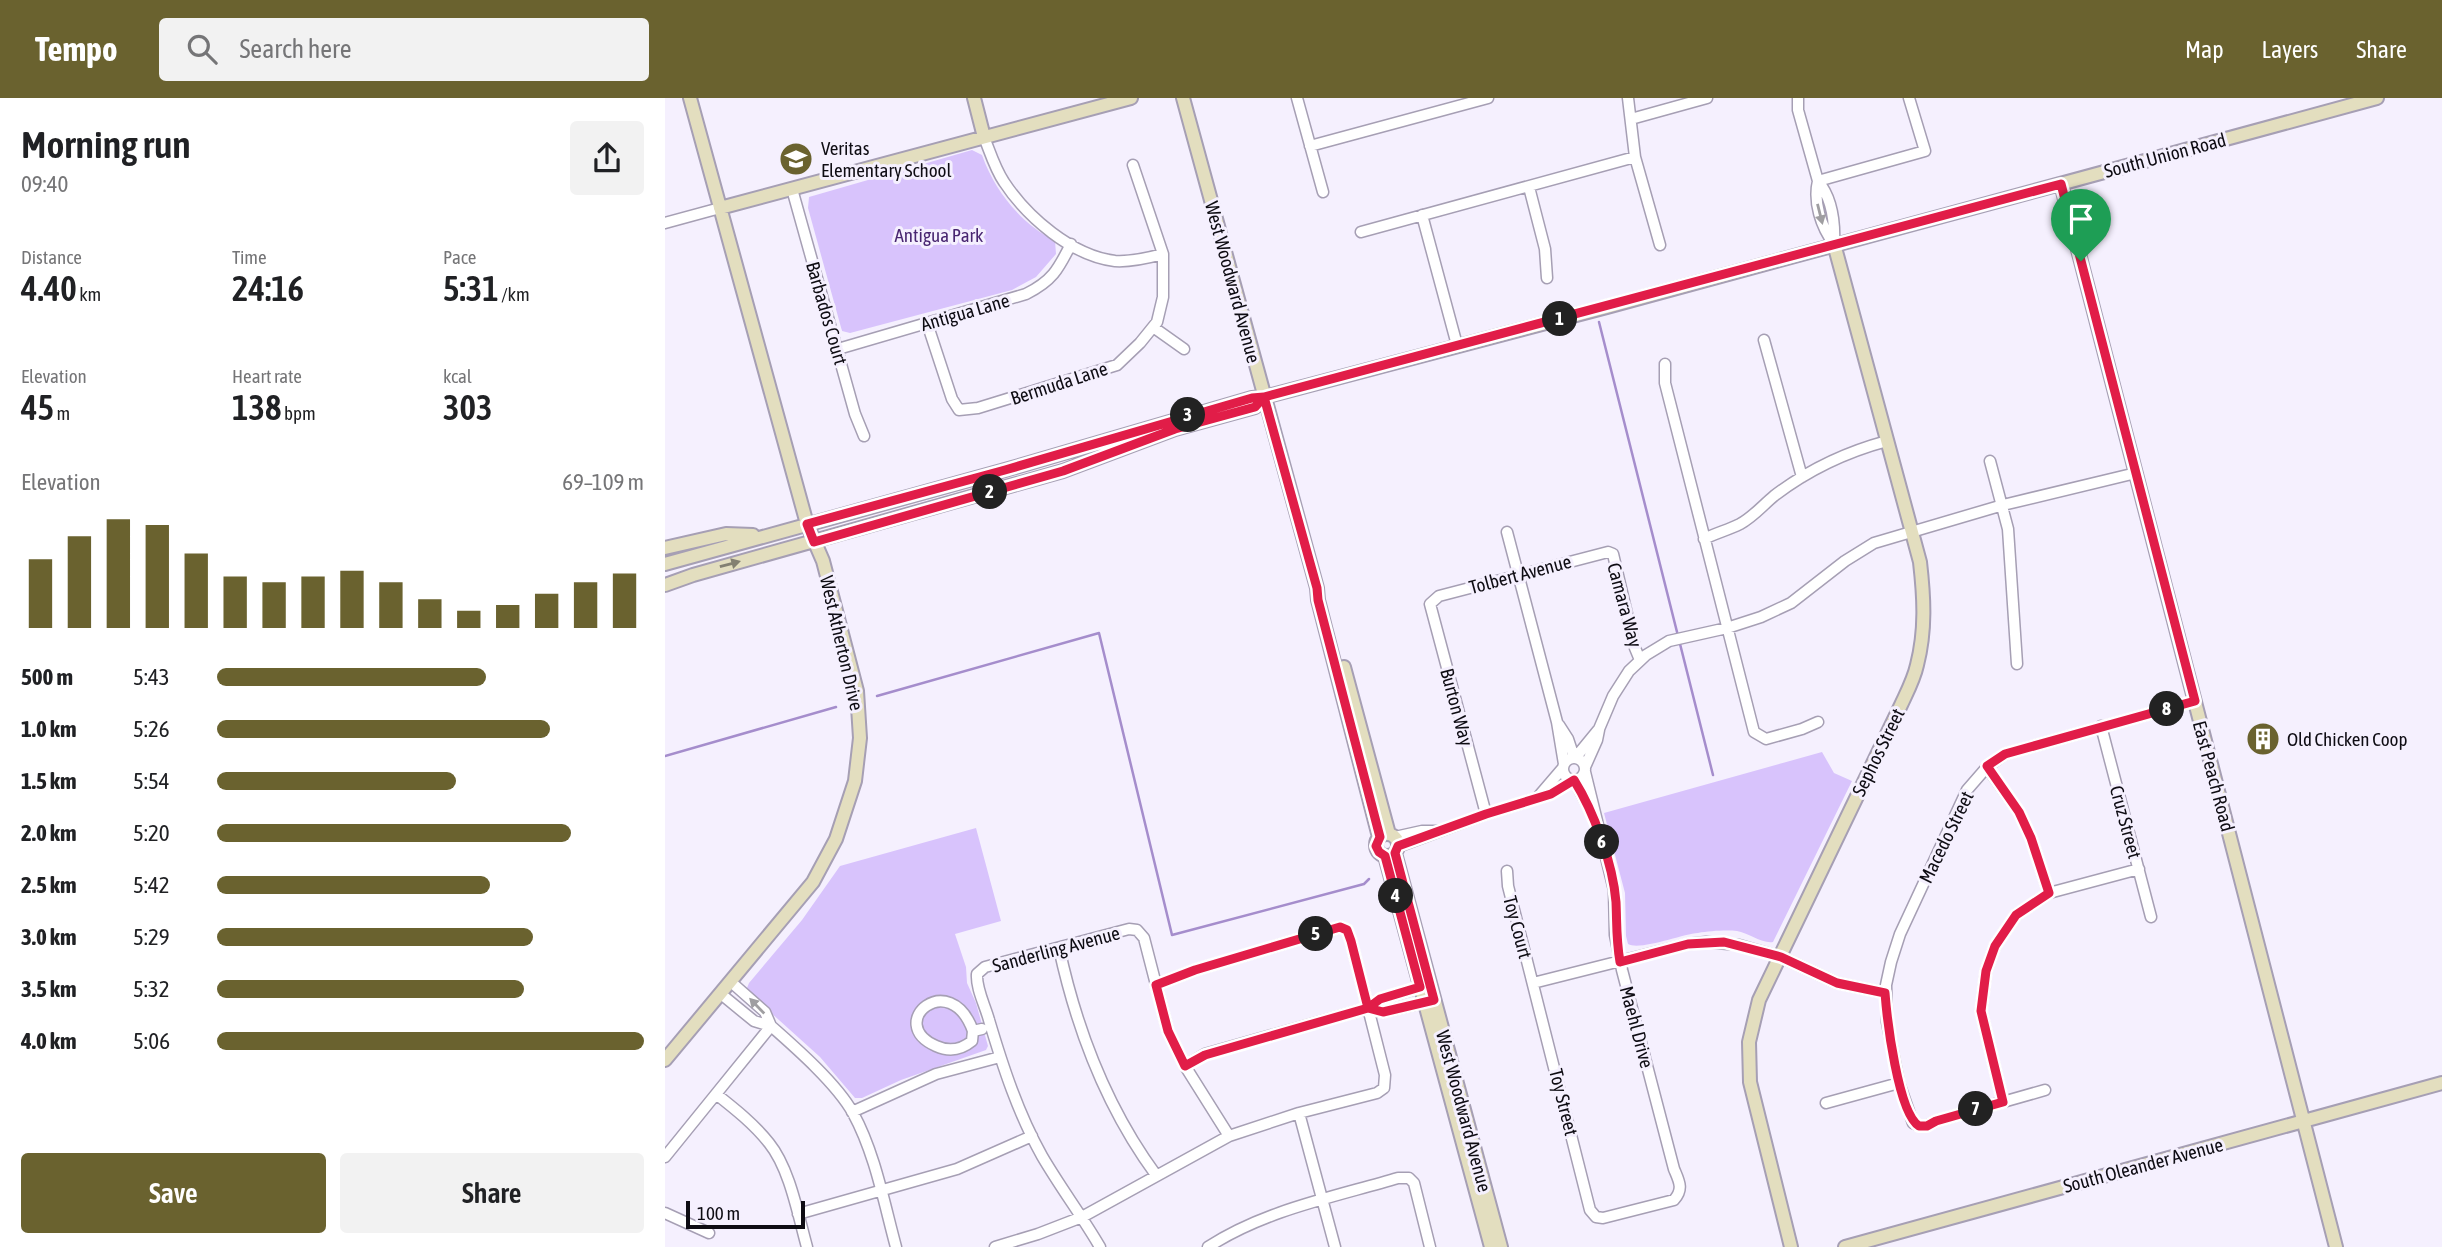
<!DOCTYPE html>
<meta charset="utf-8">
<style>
body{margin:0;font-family:"Asap Condensed",sans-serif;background:#f2f2f2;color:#202124;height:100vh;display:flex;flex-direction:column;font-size:26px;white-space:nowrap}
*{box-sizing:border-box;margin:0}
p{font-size:23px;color:#757577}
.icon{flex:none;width:38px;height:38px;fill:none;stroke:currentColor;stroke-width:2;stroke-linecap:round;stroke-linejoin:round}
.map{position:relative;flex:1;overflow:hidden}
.details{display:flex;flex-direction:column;background:#fff;width:665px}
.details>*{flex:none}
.scale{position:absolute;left:21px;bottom:18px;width:119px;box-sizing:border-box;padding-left:7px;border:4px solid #0e0c13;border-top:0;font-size:19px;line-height:24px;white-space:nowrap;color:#0e0c13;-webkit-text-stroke:5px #f5f0fe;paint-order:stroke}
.pin{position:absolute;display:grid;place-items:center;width:60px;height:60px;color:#fff;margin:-72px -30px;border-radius:50% 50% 50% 0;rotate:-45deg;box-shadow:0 0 7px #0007}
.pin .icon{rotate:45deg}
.km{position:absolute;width:35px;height:35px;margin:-18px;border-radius:50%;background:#222;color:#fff;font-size:19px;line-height:35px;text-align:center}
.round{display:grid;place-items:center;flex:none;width:74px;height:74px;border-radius:7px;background:#f2f2f2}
.overview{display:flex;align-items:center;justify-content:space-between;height:119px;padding:0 21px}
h1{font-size:38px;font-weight:600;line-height:52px}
.figures{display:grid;grid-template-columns:repeat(3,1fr);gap:10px;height:119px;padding:7px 21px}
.figures div{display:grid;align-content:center}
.figures b{font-size:35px;font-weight:600}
.figures small{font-size:19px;font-weight:400}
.figures p{font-size:19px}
.chart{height:196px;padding:14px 21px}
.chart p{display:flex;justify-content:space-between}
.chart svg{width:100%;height:126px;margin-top:7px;stroke:#6a622f;stroke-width:6}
.cta{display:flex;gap:14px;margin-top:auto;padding:14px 21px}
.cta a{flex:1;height:80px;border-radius:7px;background:#6a622f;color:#fff;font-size:28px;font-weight:600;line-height:80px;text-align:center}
.cta a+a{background:#f2f2f2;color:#202124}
ul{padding:0 21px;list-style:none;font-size:23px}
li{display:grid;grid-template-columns:112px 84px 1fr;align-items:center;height:52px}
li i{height:18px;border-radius:9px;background:#6a622f}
header{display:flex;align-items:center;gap:42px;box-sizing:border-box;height:98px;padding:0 35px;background:#6a622f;color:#fff}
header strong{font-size:33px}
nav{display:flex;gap:38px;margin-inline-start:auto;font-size:24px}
.search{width:490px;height:63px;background:#f2f2f2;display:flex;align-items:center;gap:18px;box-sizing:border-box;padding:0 24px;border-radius:7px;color:#757577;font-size:26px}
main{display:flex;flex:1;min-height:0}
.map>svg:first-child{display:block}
.green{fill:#d8c3fc}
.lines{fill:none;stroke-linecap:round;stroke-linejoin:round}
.stream{stroke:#a58dcc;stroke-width:2.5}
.street-casing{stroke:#a69fb4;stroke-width:13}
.secondary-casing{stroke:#a69fb4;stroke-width:16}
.street{stroke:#fff;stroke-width:10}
.secondary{stroke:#e3debf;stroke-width:12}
.oneway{fill:#9f9ea1}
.oneway2{fill:#838072}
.route-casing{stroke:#fff;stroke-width:14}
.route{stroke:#e11d48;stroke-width:9}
.labels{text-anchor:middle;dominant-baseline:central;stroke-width:6;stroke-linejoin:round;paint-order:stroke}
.poi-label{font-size:19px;fill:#0e0c13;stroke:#f5f0fe;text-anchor:start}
.street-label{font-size:19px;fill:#0e0c13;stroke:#f5f0fe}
.park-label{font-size:19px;fill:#492671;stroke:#f5f0fe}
</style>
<header>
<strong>Tempo</strong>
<div class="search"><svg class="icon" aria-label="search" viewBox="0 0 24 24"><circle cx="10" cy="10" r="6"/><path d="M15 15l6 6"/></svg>Search here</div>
<nav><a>Map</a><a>Layers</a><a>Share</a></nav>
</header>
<main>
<section class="details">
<div class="overview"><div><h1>Morning run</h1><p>09:40</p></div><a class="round"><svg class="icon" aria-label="share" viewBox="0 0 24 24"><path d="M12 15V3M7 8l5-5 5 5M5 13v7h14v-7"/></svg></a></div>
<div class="figures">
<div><p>Distance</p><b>4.40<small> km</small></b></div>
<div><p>Time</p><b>24:16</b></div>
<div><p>Pace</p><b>5:31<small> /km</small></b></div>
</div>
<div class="figures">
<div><p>Elevation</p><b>45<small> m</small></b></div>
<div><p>Heart rate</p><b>138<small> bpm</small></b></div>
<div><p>kcal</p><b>303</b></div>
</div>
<div class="chart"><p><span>Elevation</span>69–109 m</p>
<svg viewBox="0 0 160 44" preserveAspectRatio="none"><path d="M5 44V20M15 44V12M25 44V6M35 44V8M45 44V18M55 44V26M65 44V28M75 44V26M85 44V24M95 44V28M105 44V34M115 44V38M125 44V36M135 44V32M145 44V28M155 44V25"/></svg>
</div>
<ul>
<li><b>500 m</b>5:43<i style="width:63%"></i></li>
<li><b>1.0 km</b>5:26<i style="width:78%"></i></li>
<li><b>1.5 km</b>5:54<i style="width:56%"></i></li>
<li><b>2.0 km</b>5:20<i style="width:83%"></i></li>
<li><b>2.5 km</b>5:42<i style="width:64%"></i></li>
<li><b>3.0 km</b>5:29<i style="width:74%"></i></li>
<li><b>3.5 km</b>5:32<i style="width:72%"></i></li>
<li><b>4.0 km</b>5:06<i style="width:100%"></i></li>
</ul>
<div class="cta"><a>Save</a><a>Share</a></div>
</section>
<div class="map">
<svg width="1777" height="1149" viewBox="0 0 1777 1149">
<rect width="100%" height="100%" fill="#f5f0fe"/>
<path class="green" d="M 307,52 L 317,57 C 330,94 356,125 390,143 L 391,156 L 371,179 L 347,192 L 185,235 L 177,233 L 143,110 L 144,99 Z
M 1157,654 L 1169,675 L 1187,683 L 1108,844 C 1098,846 1083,835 1072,833 C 1061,832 1044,833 1033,835 C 1017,836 975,853 963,846 L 961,838 L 960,795 L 939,715 Z
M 311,730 L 336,823 L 290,836 L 301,869 L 302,885 L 311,905 L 323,948 L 321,952 L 236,982 L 197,1000 L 190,1000 L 155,959 L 84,895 L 82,890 L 84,885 L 137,822 L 175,768 Z"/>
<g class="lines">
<path class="stream" d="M 934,224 L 1048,677
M 212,598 L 434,535 L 507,837 L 699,786 L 704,781
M 0,658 L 171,609"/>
<defs>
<path id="street" d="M 632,0 L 658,94
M 963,0 L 970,59 L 995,147
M 1133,0 L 1133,12 L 1153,83 C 1167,100 1170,125 1169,146
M 966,21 L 1042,0
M 319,39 C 325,54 330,71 339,84 C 362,119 407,158 450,163 C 465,164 483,160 498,156
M 645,48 L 823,0
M 1153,83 L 1260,53 L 1244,0
M 1153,83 C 1148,104 1156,129 1169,146
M 864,89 L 880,151 L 882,180
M 127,91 L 190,316 L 199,338
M 757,117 L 792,247
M 0,125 L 55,110
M 696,134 L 970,59
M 262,225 L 287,301 L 294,312 L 313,310 L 452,267 L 475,245 L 492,224 L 498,199 L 498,156 L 468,67
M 488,229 L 519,251
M 1099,242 L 1137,379
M 173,251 L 361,196 C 387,183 393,172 406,146
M 1000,266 L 1000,285 L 1089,634 L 1101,641 L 1137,631 L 1153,624
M 1325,363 L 1343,431 L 1352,566
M 842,434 L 892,624 L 899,666
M 1039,441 C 1051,435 1063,432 1075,426 C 1088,419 1097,408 1109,398 C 1143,372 1181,354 1222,343
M 894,627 L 903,641 L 909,659
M 1436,628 L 1486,819
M 911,659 L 934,631 L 948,598 L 964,573 L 981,557 L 1004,543 L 1062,530 L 1096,519 L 1126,505 L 1180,463 L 1209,445 L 1338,407 L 1471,375
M898 671a11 11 0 1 1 22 0a11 11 0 1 1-22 0Z
M 920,669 L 932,642 L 934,632
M 1322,669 L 1354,714 L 1366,740 L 1384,795
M 909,682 L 923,708
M 873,699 L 897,671
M 821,716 L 765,506 L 774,498 L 943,454 L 948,456 L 970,550 L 975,562
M 730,739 L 757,733 L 772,733
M 733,749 L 821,716 L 886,696 L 907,682
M 842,773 L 843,788 L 925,1112 L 931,1119 L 938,1120 L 1009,1102 C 1019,1091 1014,1083 1009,1071 L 957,872 L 950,837 L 949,792 L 920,674
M 394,850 C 412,933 441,1009 491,1077
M 868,885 L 1023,846 L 1041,844 L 1074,847 L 1116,859 L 1172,885 L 1220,895
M 761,888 L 715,901 L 703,910 L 718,914 L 766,903
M 56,896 L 89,923 L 106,928 L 100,914 L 66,884
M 308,933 L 307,943 C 296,952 284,954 271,948 C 219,925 285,869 308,933 L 317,931
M 520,968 L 540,956 L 703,910
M 1380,992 L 1271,1023 C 1263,1028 1257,1030 1248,1025 L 1234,985 L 1222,924 L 1221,887 L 1226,864 L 1235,836 L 1302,692 L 1322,669 L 1340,656 L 1530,603
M 51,996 L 106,928 C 131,950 172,986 188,1015 C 210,1055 219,1105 231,1149
M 1338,1004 L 1316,913 L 1321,873 L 1330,848 L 1351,817 L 1384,795 L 1474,771
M 1161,1005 L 1234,985
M 187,1014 L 271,976 L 335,959
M 634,1015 L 670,1149
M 0,1059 L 51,996 C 70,1011 89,1026 104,1045 C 125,1071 133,1117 142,1149
M 0,1115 L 44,1135
M 133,1116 L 292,1071 L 367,1038
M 330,1149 L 373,1136 L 417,1119 L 564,1038 L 634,1015 L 712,995 L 719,990 L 720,977 L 686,843 L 682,832 L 675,829 L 530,872 L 491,887
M 435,1149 C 417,1118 395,1089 377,1058 C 353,1015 338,969 324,922 C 320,907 311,891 312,876 L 320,869 L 464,831 L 472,832 L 479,840 L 503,933 L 520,968 L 564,1038
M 543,1149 C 600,1112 669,1099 733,1080 L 744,1080 L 749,1085 L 765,1149"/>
<path id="secondary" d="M 309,0 L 319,39
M 518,0 L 652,490 L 653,502 L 714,739
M 1396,86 L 1671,1149
M 55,110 L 466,0
M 0,450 L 61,436 L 88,437
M 0,466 L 340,372 L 587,300 L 599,299 L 942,209 L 1712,0
M 0,487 L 28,477 L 398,373 L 510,331 L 590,309 L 599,299
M 679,569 L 724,736
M711 747a11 11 0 1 1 22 0a11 11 0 1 1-22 0Z
M 730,755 L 836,1149
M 720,758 L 826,1149
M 0,962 L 148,784 L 171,741 L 190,683 L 195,640 L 192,593 L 158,463 L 142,426 L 25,0
M 1126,1149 L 1085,984 L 1084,944 L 1094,902 L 1236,607 C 1242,594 1249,581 1252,567 C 1261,532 1259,499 1255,464 L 1169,146
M 1180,1149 L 1777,985"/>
</defs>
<use href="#street" class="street-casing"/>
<use href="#secondary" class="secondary-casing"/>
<use href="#street" class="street"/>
<use href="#secondary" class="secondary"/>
</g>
<defs><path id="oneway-solid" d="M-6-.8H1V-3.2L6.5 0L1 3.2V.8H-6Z" transform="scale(1.75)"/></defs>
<g class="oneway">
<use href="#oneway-solid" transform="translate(1155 116) rotate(76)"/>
<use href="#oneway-solid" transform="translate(92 908) rotate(-134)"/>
</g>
<use class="oneway2" href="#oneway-solid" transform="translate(65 466) rotate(-15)"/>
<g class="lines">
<defs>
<path id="route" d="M 1416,163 L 1396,86 L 599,299 L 590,309 L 510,331 L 398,373 L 149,444 L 142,426 L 340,372 L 587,300 L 599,299 L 652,490 L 653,502 L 715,739 L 711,748 L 714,754 L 720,758 L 755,889 L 715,901 L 703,910 L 540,957 L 520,968 L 503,933 L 491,887 L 530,872 L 675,829 L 682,832 L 686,843 L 703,910 L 718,914 L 769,902 L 730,755 L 733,748 L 821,716 L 886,696 L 909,682 C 929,714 948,766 951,804 C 952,826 951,841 955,864 L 1023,846 L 1059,844 L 1116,859 L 1172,885 L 1220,895 C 1222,921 1233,1015 1254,1028 L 1262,1028 L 1271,1023 L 1338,1004 L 1316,913 L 1321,873 L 1330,848 L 1351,817 L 1384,795 L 1366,740 L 1354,714 L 1322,668 L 1340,656 L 1530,603 L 1416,163"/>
</defs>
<use href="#route" class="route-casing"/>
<use href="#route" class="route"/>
</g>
<defs>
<symbol id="school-disc" viewBox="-11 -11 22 22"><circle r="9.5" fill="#6a622f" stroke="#f5f0fe"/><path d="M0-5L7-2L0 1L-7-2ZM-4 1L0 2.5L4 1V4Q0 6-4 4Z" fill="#fff"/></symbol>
<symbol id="building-disc" viewBox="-11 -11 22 22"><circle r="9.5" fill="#6a622f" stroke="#f5f0fe"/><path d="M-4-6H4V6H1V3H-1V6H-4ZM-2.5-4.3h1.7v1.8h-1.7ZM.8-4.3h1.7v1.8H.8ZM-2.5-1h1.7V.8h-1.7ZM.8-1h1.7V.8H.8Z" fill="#fff"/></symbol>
</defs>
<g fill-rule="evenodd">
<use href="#school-disc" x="112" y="42" width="38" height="38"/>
<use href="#building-disc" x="1579" y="622" width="38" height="38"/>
</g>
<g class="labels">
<g class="poi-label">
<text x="156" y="50">Veritas<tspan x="156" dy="22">Elementary School</tspan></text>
<text x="1622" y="641">Old Chicken Coop</text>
</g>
<g class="street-label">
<text transform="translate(1500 57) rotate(-15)">South Union Road</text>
<text transform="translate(568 184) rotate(75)">West Woodward Avenue</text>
<text transform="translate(300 214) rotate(-16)">Antigua Lane</text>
<text transform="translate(162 215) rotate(74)">Barbados Court</text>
<text transform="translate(394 285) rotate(-18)">Bermuda Lane</text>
<text transform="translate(855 476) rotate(-15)">Tolbert Avenue</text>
<text transform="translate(960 507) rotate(75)">Camara Way</text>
<text transform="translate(177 545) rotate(77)">West Atherton Drive</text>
<text transform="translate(792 609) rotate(75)">Burton Way</text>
<text transform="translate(1213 654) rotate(-64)">Sephos Street</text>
<text transform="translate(1549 678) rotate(75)">East Peach Road</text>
<text transform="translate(1461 724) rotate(75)">Cruz Street</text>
<text transform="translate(1281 739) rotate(-64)">Macedo Street</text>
<text transform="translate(853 829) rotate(75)">Toy Court</text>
<text transform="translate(391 851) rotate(-15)">Sanderling Avenue</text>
<text transform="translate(972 929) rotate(75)">Maehl Drive</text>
<text transform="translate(899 1004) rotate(76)">Toy Street</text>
<text transform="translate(799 1013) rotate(75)">West Woodward Avenue</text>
<text transform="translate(1478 1067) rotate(-15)">South Oleander Avenue</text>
</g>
<g class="park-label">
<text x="274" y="137">Antigua Park</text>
</g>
</g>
</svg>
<div class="scale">100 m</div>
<div class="pin" style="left:1416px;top:163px;background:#1e9e55"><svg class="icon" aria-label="arrive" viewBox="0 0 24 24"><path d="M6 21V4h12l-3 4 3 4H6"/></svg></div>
<b class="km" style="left:895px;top:221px">1</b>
<b class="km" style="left:325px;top:394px">2</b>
<b class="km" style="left:523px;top:317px">3</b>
<b class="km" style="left:731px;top:798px">4</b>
<b class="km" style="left:651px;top:836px">5</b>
<b class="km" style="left:937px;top:744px">6</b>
<b class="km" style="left:1311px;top:1011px">7</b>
<b class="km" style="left:1502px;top:611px">8</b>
</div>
</main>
